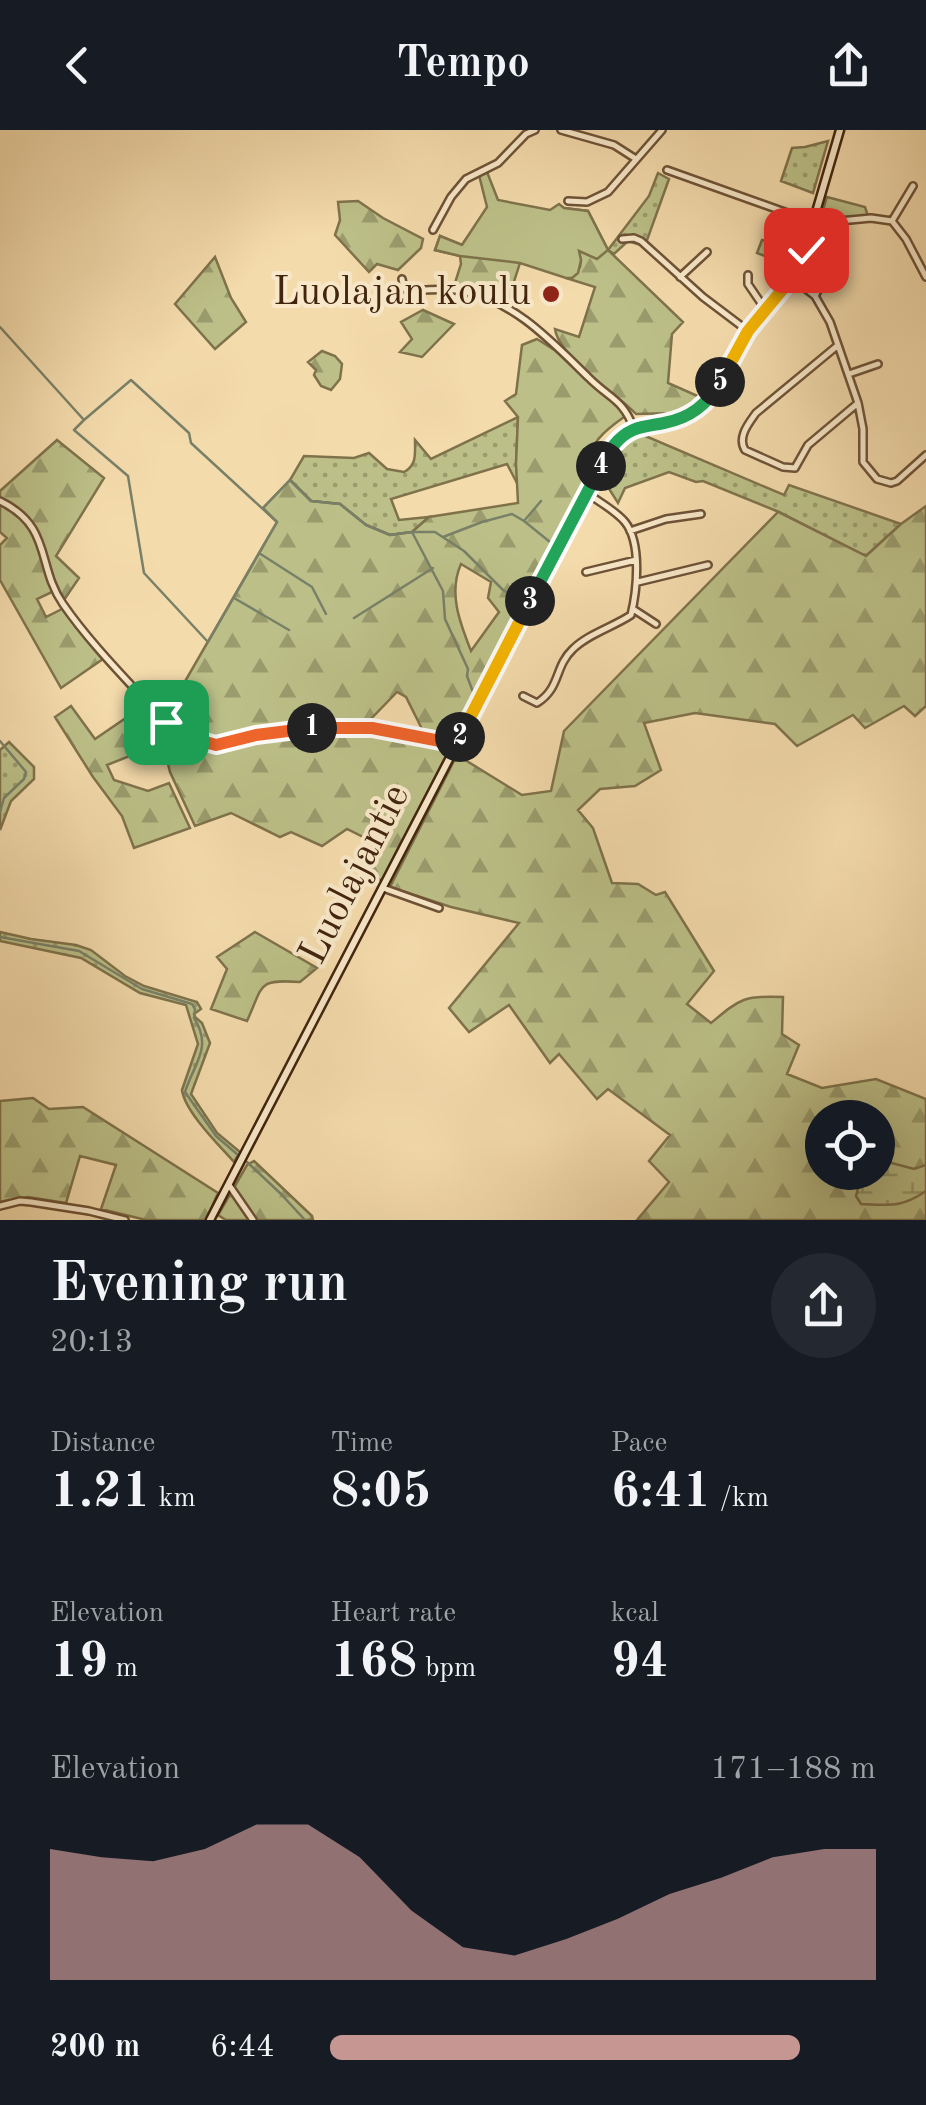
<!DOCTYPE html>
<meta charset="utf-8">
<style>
body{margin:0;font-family:"Old Standard TT",serif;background:#242831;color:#f1f3f6;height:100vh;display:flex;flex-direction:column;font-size:38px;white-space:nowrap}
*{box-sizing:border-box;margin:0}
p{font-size:32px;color:#9ea1a6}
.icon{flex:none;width:55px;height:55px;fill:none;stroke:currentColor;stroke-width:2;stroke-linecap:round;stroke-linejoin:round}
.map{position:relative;height:1090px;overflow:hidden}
.details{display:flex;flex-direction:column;background:#171b24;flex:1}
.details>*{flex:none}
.fabs{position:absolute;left:805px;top:970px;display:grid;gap:20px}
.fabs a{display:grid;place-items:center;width:90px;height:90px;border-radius:50%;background:#171b24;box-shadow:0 10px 40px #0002;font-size:50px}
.pin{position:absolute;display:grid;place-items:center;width:85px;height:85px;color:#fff;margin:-42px;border-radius:20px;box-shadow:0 5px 15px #0006}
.km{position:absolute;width:50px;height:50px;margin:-25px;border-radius:50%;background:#222;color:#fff;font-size:28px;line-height:50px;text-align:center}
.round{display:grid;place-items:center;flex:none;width:105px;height:105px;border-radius:52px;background:#242831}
.head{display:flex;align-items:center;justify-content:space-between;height:170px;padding:0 50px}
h1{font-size:55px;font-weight:600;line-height:75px}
.stats{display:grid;grid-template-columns:repeat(3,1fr);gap:15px;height:170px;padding:10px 50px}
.stats div{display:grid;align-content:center}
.stats b{font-size:50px;font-weight:600}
.stats small{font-size:28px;font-weight:400}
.stats p{font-size:28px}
.chart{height:280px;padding:20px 50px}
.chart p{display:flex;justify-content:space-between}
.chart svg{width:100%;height:180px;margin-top:10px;fill:#c59692;opacity:.7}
ul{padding:0 50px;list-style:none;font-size:32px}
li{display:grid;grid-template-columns:160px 120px 1fr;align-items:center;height:75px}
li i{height:25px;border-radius:12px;background:#c59692}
header{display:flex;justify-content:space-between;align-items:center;height:130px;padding:0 50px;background:#171b24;font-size:45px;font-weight:600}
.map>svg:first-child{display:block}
.grass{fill:url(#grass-dots);stroke:#7f724b;stroke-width:2.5}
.forest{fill:url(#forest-firs);stroke:#7f724b;stroke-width:2.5;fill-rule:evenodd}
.wetland{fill:url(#wetland-marsh);stroke:#7f724b;stroke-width:2.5}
.park{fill:#bcc088;stroke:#7f724b;stroke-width:2.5}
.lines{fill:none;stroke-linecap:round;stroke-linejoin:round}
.stream{stroke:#798068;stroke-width:2.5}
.minor-casing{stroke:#6e5236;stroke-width:10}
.secondary-casing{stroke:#42250e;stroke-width:11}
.minor{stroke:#f8e8c9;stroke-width:5}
.secondary{stroke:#f8e8c9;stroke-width:6}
.split-1-casing{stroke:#fff;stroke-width:20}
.split-2-casing{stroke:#fff;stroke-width:20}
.split-3-casing{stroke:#fff;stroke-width:20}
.split-4-casing{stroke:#fff;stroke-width:20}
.split-5-casing{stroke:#fff;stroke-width:20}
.split-6-casing{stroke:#fff;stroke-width:20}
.split-1{stroke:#f0652b;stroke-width:12}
.split-2{stroke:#f0652b;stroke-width:12}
.split-3{stroke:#f5b400;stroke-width:12}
.split-4{stroke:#22a559;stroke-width:12}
.split-5{stroke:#22a559;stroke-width:12}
.split-6{stroke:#f5b400;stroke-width:12}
.poi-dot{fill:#8f2418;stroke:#f8e8c9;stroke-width:4}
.labels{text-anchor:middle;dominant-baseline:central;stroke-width:8;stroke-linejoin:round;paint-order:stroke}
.poi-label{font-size:40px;fill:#42250e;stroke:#f8e8c9;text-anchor:end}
.street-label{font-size:40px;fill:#42250e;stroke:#f8e8c9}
</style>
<header><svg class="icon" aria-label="back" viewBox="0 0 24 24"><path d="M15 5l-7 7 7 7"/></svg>Tempo<svg class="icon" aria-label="share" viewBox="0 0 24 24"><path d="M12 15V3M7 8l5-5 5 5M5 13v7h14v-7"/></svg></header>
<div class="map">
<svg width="926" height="1090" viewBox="0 0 926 1090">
<defs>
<pattern id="grass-dots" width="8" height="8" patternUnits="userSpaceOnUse" patternTransform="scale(2.5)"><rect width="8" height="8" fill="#bcc088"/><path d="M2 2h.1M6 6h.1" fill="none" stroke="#9a9c6e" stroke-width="1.8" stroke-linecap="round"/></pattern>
<pattern id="forest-firs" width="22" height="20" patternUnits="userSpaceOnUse" patternTransform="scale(2.5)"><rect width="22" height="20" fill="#bcc088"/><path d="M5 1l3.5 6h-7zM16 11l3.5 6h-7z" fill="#9a9c6e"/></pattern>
<pattern id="wetland-marsh" width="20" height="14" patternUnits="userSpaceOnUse" patternTransform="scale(2.5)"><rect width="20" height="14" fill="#bcc088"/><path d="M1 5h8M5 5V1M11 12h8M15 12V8" fill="none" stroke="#9a9c6e"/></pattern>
</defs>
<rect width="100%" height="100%" fill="#f4dbac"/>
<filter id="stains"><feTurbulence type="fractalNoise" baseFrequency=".002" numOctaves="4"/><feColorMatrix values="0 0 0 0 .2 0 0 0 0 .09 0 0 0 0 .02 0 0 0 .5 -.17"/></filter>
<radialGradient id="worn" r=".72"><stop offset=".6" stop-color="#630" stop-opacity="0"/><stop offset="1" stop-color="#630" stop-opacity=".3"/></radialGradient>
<path class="grass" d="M 828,11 L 813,63 L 781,51 L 792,18 L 805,17 Z
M 658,43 L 669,49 L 646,113 L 644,116 L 628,111 L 614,124 L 608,120 L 649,66 Z
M 518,287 L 516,334 L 518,355 L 507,334 L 391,369 L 399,390 L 429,387 L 412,402 L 390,405 L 366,395 L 340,374 L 311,371 L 290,350 L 304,326 L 354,328 L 369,323 L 387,339 L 404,342 C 417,335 415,324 415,310 L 431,329 Z
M 636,302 L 784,365 L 789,355 L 901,394 L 866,426 L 779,382 L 703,351 L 696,352 L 669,342 L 625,358 L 618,373 L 606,354 L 607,350 L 619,330 L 624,311 Z
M 9,612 L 34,637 L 34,649 L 11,671 L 0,700 L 0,620 Z
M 0,802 L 31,809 L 76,815 L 91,820 L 125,846 L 144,856 L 197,872 L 201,879 L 194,884 L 195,887 L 202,893 L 210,913 L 191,964 L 217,1003 L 240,1022 L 234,1032 C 219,1015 185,982 182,960 L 198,914 L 186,875 L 140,863 L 81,828 L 0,811 Z"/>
<path class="forest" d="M 358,71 L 383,88 L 423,109 L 421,118 L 398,140 L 377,134 L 369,142 L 335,105 L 340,90 L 338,72 Z
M 488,77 L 520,133 L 508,170 L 454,156 L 461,134 L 460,126 L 435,120 L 440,106 L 462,115 Z
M 564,78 L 588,81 L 608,120 L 683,192 L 672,204 L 668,253 L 702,268 L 676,283 L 636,284 C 616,263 559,227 555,199 L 579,207 L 595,157 L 566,148 L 572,148 L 580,137 L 581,130 Z
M 215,127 L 231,168 L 246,192 L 215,219 L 175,174 Z
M 423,180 L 454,194 L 422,227 L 400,222 L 412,209 L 401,192 Z
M 537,209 L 553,219 L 557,217 L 589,253 L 615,271 L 625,281 L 624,287 C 604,301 590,313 585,338 L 591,348 L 574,377 L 455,607 L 449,610 L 425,605 L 406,567 L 397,562 L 365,595 L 289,596 L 254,602 L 223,612 L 202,608 L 165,586 L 277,392 L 263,378 L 290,350 L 311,371 L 340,374 L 366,395 L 390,405 L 412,402 L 429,387 L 518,373 L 516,334 L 518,287 L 505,271 L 516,264 L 522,215 ZM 461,434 L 491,452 L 488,468 L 499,482 L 471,521 C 460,493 448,463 461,434 Z
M 322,221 L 335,226 L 342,234 L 340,249 L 331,260 L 321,256 L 314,245 L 316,240 L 308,232 Z
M 57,310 L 104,348 L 56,426 L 79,448 L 64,470 L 60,467 L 41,409 L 33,396 L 0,370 L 0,361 Z
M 0,373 L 21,386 L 38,411 L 54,461 L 37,469 L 46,487 L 62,479 L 103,529 L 61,558 L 0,450 L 0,415 L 7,408 L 0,402 Z
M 926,376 L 926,576 L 915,586 L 904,576 L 865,598 L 853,585 L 797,616 L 775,594 L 695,583 L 644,593 L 661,640 L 635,656 L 600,659 L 578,680 L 593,698 L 612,753 L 638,754 L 656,765 L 665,762 L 714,841 L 687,874 L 711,893 C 740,869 744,865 783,867 L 782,904 L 799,915 L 787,944 L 822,958 L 876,949 L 926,969 L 926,1090 L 637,1090 L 669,1052 L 649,1031 L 670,1005 L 608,959 L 597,969 L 559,924 L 550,933 L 509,875 L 469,902 L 449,878 L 519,793 L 451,777 L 390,757 L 457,625 L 522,665 L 551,661 L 564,601 L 778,382 L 866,426 L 901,394 ZM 822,988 L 878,988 L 878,1042 L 822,1042 Z
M 71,576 L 95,609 L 142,577 L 155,616 L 107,635 L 114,650 L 148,661 L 169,653 L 190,698 L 134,718 L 122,686 L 93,647 L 55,587 Z
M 169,595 L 207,616 L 215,617 L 256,606 L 289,601 L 363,599 L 452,616 L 385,752 L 369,744 L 377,714 L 347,699 L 322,716 L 291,702 L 280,707 L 231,683 L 195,696 L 170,642 L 161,606 Z
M 255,802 L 317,838 L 300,852 C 257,849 264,854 247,891 L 211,879 L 227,839 L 217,827 Z
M 33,968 L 49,979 L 83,977 L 218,1063 L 206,1090 L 146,1090 L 101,1079 L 116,1035 L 80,1026 L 66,1073 L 28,1067 L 0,1073 L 0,971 Z
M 254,1031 L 312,1086 L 313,1090 L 226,1090 L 218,1085 L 247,1035 Z"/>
<path class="wetland" d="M 888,1032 L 914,1039 L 926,1035 L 926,1061 C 901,1078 890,1075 861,1074 L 856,1066 L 860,1051 L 868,1043 L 878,1042 L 878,1035 Z"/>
<path class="park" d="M 487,42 L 498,70 L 550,80 L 559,74 L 564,78 L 588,81 L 608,120 L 597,129 L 579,121 L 581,130 L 578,143 L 572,148 L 566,148 L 520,133 L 460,126 L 435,120 L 440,106 L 462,115 L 487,77 L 479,45 Z
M 827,67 L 865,77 L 868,86 L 826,88 L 823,80 Z
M 801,92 L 806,93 L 799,127 L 793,137 L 757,123 L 762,110 L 795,117 Z"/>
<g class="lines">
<path class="stream" d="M 0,197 L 84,290 L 74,300 L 128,346 L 144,443 L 208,512 L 277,392 L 191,313 L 189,303 L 131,250 L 84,290
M 263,378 L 290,350 L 311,371 L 340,374 L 366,395 L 390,405 L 412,402 L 443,461 L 445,489 L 468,539 L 467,546 L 473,562
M 524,391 L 550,412
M 412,402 L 435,402 L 464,421 L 503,460 L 520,470
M 443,407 L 482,392 L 512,384 L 524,391 L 541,371
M 259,423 L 312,457 L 326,484
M 234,468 L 289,500
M 354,488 L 433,438
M 0,611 L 26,642 L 24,649 L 4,668 L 0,682
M 0,807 L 79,821 L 142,859 L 192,874 L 195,879 L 194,888 C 213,918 194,933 185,962 L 216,1006 L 238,1025
M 247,1032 L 281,1064 L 305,1090"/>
<defs>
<path id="minor" d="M 561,0 L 614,15 L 636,29
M 667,40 L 807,90 L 829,92 L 871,88 L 892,91 L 906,109 L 926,147
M 568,71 L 587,72 L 608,62 L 662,0
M 892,91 L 913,56
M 433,100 L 451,67 L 466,49 L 498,33 L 526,4 L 535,0
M 622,109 L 634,108 L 641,111 L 703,167 L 748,201
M 748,145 L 748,154 L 765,179
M 680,147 L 707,122
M 792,148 L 815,166 L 830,192 L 858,273 L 863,299 L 863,332 L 877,349 L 891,353 L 897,351 L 926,325
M 402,149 L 404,158 L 408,161 C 426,160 445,158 462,161 C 514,170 553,213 589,248 C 610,269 623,269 634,299
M 815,166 L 826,146
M 837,216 L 756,283 C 749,293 737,307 745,320 L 783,337 L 795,338 L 808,315 L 858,273
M 849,244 L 878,234
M 0,371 C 53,397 36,435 63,474 C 92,516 132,555 166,593 L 172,594 L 202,611 L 216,615 L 289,599 L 361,597 L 456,614
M 630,401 L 666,389 L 701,384
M 586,442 L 636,430
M 638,452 L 708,435
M 633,479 L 656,494
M 523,566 L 537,573 C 561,558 554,537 573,519 C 588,504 613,497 631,485 C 637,461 642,413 625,392 C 615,380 599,372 587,363
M 383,758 L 439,778
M 229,1055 L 253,1090
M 0,1076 L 20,1071 L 31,1072 L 89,1081 L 125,1090"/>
<path id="secondary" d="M 210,1090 L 609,321 C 637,286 661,303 692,283 C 722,265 730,227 749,200 C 766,176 788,156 802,130 L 840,0"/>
</defs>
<use href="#minor" class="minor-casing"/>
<use href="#secondary" class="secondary-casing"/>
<use href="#minor" class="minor"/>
<use href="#secondary" class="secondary"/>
</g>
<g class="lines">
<defs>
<path id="split-1" d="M 166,592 L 172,594 L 202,611 L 216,615 L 256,605 L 312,598"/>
<path id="split-2" d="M 312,598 L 372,598 L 456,614 L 460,607"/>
<path id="split-3" d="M 460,607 L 530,471"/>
<path id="split-4" d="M 530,471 L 601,336"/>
<path id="split-5" d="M 601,336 C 609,321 617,307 633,300 C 642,296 654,295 664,293 C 690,288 707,275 720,252"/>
<path id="split-6" d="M 720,252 L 748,201 L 792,148 L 806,120"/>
</defs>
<use href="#split-1" class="split-1-casing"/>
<use href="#split-2" class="split-2-casing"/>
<use href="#split-3" class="split-3-casing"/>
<use href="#split-4" class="split-4-casing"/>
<use href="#split-5" class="split-5-casing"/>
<use href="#split-6" class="split-6-casing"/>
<use href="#split-1" class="split-1"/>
<use href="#split-2" class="split-2"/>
<use href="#split-3" class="split-3"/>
<use href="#split-4" class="split-4"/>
<use href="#split-5" class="split-5"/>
<use href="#split-6" class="split-6"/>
</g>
<circle class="poi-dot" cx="551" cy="164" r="10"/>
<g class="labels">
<g class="poi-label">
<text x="531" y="164">Luolajan koulu</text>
</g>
<g class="street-label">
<text transform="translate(356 745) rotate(-63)">Luolajantie</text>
</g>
</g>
<rect width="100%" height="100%" filter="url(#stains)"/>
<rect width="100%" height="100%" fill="url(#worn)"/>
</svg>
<div class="fabs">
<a><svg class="icon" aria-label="locate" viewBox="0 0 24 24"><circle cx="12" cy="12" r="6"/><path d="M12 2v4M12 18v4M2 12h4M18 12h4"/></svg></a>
</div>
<div class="pin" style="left:166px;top:592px;background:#1e9e55"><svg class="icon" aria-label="arrive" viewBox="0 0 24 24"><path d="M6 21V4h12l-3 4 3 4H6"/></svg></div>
<div class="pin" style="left:806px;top:120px;background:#d93025"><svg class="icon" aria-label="check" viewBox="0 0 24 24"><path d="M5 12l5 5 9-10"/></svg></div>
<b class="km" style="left:312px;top:598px">1</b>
<b class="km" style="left:460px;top:607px">2</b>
<b class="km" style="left:530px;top:471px">3</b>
<b class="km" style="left:601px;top:336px">4</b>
<b class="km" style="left:720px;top:252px">5</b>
</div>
<section class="details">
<div class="head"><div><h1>Evening run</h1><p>20:13</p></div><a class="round"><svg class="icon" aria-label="share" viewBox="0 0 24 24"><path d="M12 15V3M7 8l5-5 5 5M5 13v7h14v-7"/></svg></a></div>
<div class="stats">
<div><p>Distance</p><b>1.21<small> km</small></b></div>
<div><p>Time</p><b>8:05</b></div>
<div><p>Pace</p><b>6:41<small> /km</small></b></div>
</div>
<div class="stats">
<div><p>Elevation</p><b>19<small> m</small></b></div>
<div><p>Heart rate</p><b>168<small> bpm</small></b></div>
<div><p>kcal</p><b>94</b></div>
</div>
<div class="chart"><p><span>Elevation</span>171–188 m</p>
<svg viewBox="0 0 160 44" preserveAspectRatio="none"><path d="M0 44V12L10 14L20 15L30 12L40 6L50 6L60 14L70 27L80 36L90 38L100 34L110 29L120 23L130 19L140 14L150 12L160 12V44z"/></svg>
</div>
<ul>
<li><b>200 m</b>6:44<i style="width:86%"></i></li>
</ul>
</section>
